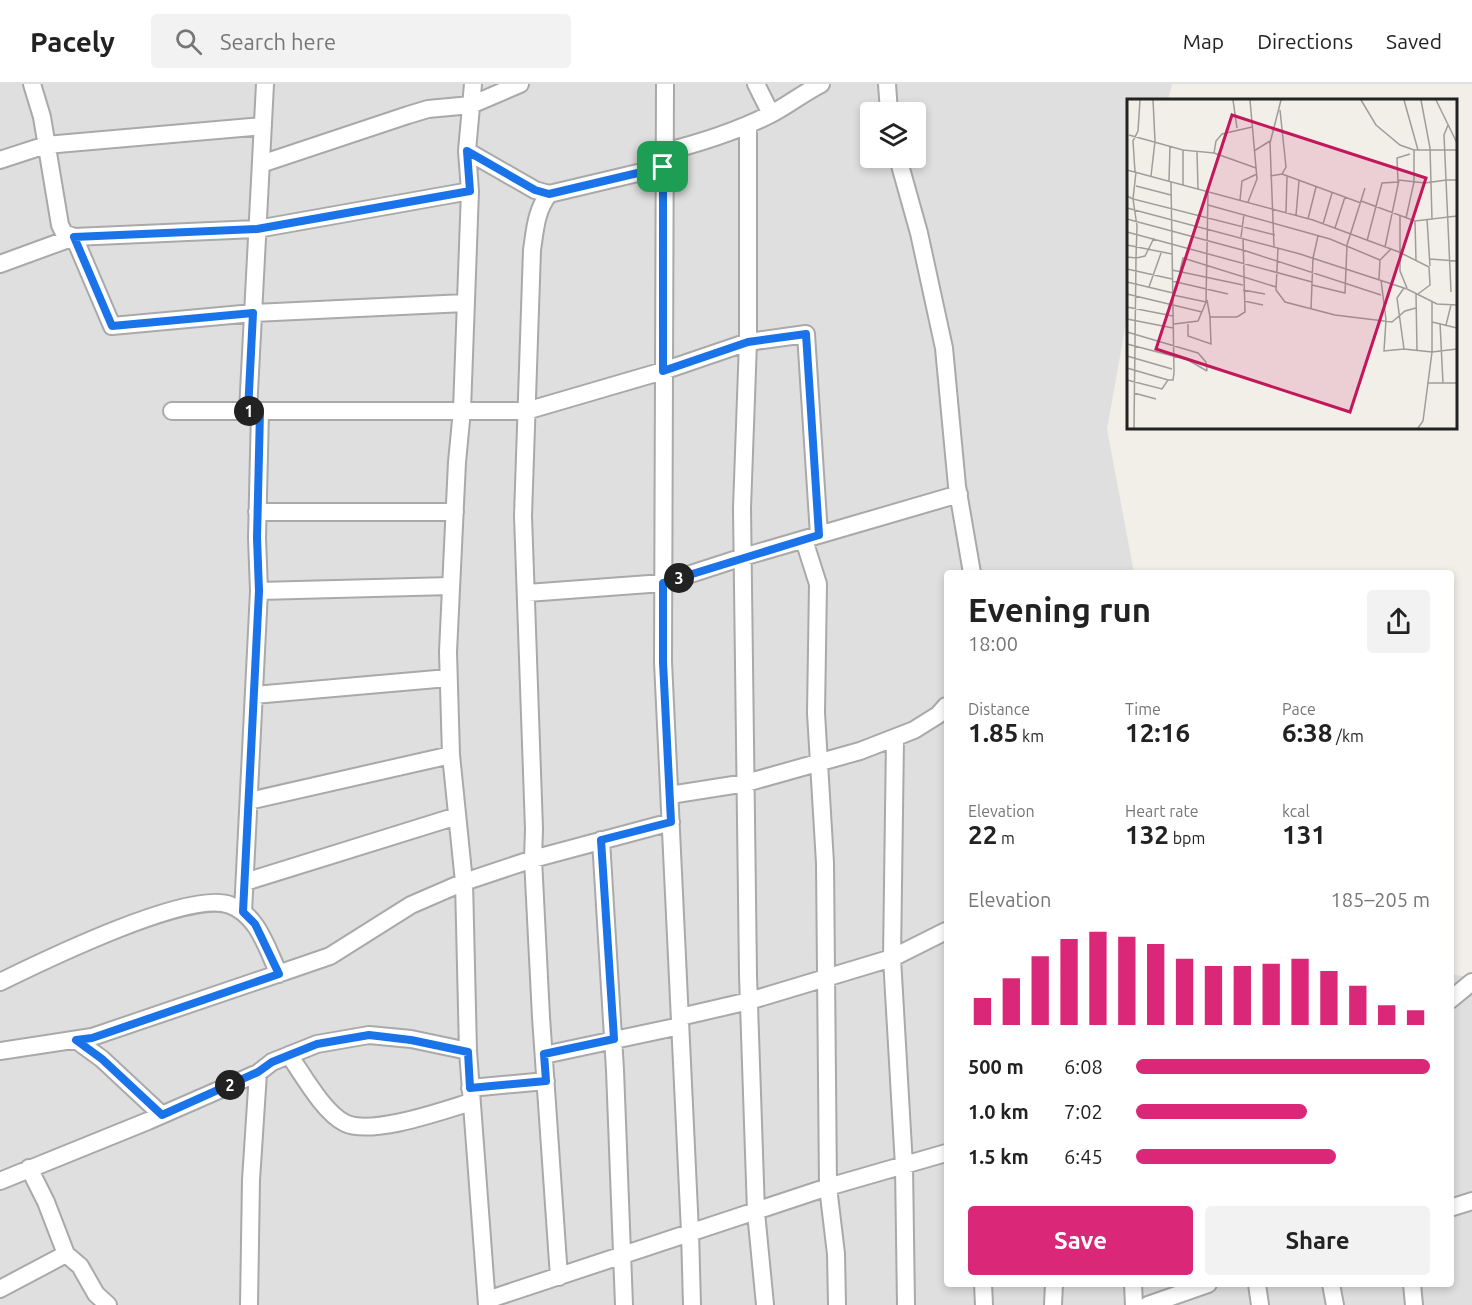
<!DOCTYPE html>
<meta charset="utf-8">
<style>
body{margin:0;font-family:Ubuntu,sans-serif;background:#f2f2f2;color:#222;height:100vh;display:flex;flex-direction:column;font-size:22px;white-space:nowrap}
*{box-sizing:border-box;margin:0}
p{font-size:20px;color:#767676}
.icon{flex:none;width:33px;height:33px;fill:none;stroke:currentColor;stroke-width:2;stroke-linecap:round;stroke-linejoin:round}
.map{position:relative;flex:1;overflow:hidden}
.panel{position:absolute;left:944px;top:486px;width:510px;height:717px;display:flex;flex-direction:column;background:#fff;border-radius:6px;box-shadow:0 3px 9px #0003}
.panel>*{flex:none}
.buttons{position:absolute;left:860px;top:18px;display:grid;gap:12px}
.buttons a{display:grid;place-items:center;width:66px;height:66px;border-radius:6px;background:#fff;box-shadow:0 3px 9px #0003;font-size:30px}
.pin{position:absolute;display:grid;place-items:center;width:51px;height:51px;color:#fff;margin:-26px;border-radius:12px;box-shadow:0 3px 9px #0006}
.km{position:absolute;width:30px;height:30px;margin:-15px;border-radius:50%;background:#222;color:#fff;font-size:16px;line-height:30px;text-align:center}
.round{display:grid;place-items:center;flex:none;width:63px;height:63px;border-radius:6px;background:#f2f2f2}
.summary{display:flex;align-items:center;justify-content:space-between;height:102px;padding:0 24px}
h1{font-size:33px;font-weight:700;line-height:45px}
.stats{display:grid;grid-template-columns:repeat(3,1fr);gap:9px;height:102px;padding:6px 24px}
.stats div{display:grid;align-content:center}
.stats b{font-size:26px;font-weight:700}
.stats small{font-size:16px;font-weight:400}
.stats p{font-size:16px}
.chart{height:168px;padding:12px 24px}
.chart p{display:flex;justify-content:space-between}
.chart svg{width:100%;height:108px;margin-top:6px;stroke:#db2777;stroke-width:6}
.action{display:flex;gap:12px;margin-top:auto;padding:12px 24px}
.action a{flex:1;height:69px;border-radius:6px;background:#db2777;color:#fff;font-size:24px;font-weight:700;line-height:69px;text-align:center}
.action a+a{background:#f2f2f2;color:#222}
ul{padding:0 24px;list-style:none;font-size:20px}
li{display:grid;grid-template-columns:96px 72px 1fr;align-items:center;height:45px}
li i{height:15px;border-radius:8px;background:#db2777}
header{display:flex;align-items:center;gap:36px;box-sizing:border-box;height:84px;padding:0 30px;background:#fff;border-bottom:2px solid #e0e0e0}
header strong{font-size:28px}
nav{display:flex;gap:33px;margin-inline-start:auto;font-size:21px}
.search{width:420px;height:54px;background:#f2f2f2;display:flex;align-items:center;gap:15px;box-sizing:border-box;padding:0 21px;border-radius:6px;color:#767676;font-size:22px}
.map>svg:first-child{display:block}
.residential{fill:#e0dfdf;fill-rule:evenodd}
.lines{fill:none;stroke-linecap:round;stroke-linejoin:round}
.minor-casing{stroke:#a9a9a9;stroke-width:20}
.minor{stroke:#fff;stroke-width:16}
.route-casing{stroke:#fff;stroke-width:12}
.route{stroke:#1a73e8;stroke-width:8}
.inset-road{fill:none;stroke:#9f9d99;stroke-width:1.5}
.view{fill:#c2185b;fill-opacity:0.15;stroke:#c2185b;stroke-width:3}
.inset-edge{fill:none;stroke:#222;stroke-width:3}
</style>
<header>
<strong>Pacely</strong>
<div class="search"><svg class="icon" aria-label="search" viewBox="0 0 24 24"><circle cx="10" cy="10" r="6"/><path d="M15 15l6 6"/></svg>Search here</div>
<nav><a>Map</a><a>Directions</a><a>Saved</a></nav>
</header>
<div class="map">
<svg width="1472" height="1221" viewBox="0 0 1472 1221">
<rect width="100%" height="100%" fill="#f2efe9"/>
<path class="residential" d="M 0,0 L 1172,0 L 1168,16 L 1128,16 L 1128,228 L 1107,345 L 1134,489 L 946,489 L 946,1200 L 1450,1200 L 1451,890 L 1472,894 L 1472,1221 L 0,1221 ZM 870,28 L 915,28 L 915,74 L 870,74 Z"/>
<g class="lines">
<defs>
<path id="minor" d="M 32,0 L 42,33 L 60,141 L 64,149 L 74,153 L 257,145 L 470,107
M 473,0 L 467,67 L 470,107 L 462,326 L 457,378 L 448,568 L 451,671 L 464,798 L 468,967 L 487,1221
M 665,0 L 663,578 L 690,1148 L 692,1221
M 756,0 L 771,30
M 887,0 L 889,28
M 748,41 L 748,258 L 742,424 L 748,891 L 756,1128 L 765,1221
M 467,67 L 535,106 L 549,110 L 663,83
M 664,68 C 700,59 735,48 769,31 C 787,22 803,9 821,0
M 898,74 L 919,149 L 944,264 L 957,402 L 972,489
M 0,76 L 46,61 L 263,42
M 261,80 L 408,31 L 428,25 L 471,21 L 520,0
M 549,110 C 536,126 535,146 532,166 L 523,432 L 534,745 L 533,775 L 541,933 L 559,1193
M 0,180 L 74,153 L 112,242 L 253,229 L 465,219
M 172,327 L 526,327 L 663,287 L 748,258 L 806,250 L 819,451
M 248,327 L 265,0
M 257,428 L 455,428
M 804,456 L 818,500 L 816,629 L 825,779 L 828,1103 L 836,1170 L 837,1221
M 259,507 L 451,502
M 527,509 L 663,499 L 743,473 L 959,410
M 254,611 L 448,594
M 895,655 L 892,874 L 904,1082 L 906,1221
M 670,711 L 746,699 L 860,667 L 914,646 L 938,631 L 946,622
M 249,717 L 451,671
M 601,756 L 615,986 L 624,1221
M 245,798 L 457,732
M 243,828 L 259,507 L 257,454 L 260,327
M 0,898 C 41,878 190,805 230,821 C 258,831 267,865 279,890
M 1450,916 L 1472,898
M 680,933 L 749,917 L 892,874 L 946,847
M 76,956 L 102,975 L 162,1031
M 0,967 L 92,953 L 301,882 L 330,872 L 411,821 L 464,798 L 533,775 L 671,738
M 289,971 C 303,991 324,1029 345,1039 C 371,1052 442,1027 471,1018
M 544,971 L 680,942
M 470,1004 L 546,997
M 29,1084 L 46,1118 L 66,1170 L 80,1182 L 96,1210 L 108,1221
M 0,1097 L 148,1037 L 258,989 L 272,978 L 317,960 L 369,951 L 411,955 L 468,967
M 1450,1124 L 1472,1117
M 983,1200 L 984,1221
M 1133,1200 L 1134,1221
M 1257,1200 L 1260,1221
M 1331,1200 L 1335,1221
M 1412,1200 L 1414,1221
M 0,1205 L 66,1170
M 487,1216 L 828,1103 L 946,1069
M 249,1221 L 251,1096 L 258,989
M 1053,1221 L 1054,1200
M 1148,1221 L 1208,1200"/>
</defs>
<use href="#minor" class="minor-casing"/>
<use href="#minor" class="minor"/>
</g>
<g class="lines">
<defs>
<path id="route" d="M 467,67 L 535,106 L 549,110 L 663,83 L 663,287 L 748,258 L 806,250 L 819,451 L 663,499 L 663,578 L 671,738 L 601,756 L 614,955 L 544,970 L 546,997 L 470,1004 L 468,968 L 411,956 L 369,951 L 317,960 L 272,978 L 258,988 L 162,1031 L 102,975 L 76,956 L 92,954 L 279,890 L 255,840 L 243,828 L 259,507 L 257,454 L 260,327 L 248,327 L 253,229 L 112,242 L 74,153 L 257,145 L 470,107 Z"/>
</defs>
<use href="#route" class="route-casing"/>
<use href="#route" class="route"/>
</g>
<g transform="translate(1127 15)">
<rect width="330" height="330" fill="#f2efe9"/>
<path class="inset-road" d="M 106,1 L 110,29M 234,1 L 249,26 L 273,46 L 287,51 L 330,51M 277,1 L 291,51M 294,1 L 303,49 L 305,120 L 330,117M 309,1 L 330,44M 2,36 L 56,51M 127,52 L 143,42M 70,53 L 71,90M 87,54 L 129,69M 0,71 L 186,121 L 272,153 L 302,168 L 303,186 L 291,195M 8,73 L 6,42 L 11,32 L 13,1M 9,73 L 6,100 L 148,136M 155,75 L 234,104M 24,77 L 28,42 L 26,1M 143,77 L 155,75 L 159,68 L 153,11M 42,82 L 43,47M 56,86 L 56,51 L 87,54 L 89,42 L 95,35 L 125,28M 9,87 L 44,96M 0,97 L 6,100 L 10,127 L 9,159 L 0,158M 113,101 L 115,82 L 130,75M 234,102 L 288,122 L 305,120M 121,103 L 130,80 L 123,1M 81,106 L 203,140 L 253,161M 0,109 L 173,155 L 280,190 L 310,205 L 330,206M 159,114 L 160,77M 169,116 L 172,82M 273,116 L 273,172 L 280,189M 279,119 L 287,83 L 287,51M 0,120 L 119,152 L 254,196M 181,120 L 189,88M 300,120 L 303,167M 288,122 L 289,161M 196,125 L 205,94M 208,129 L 218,98M 0,133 L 185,183M 114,138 L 117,115M 240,142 L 255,84 L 271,83 L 270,59 L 283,55M 0,146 L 45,155M 147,148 L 143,44 L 154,1M 258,148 L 272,81 L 298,84 L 319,81 L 317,36 L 321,26M 151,149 L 149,191 L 158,203 L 208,216 L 265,223 L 278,212 L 289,209M 302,160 L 330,162M 0,170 L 45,180M 45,171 L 116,186M 53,172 L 56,159 L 149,188M 252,180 L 253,161 L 264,150M 254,181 L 259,221 L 257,252 L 277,250M 45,182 L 101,195M 0,183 L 46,194M 185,186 L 218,194 L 220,146 L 238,89M 22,188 L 34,154M 277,189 L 270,199 L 277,250 L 305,253 L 330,250M 116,191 L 138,195M 324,193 L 319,81 L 330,81M 0,195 L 75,213M 289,195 L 290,252M 46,196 L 79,203M 80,201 L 83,218 L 110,218 L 118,213 L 116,139M 117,202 L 136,206M 0,208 L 46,217M 184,210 L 186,159 L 191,137M 0,220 L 46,229M 305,223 L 330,229M 313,224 L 316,284M 47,225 L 71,222 L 79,203 L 81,94M 61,225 L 61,237 L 84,245 L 83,218M 319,226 L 324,206M 0,233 L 71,254 L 79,263 L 80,272M 330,233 L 330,274M 0,245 L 61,261 L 80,272M 0,257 L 45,270M 0,269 L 41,281 L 35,290 L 0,281M 41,281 L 46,281 L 47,274 L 44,83M 301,284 L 330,284M 7,294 L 29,300M 7,329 L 9,159 L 18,157 L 27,139M 291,329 L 296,322 L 305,253 L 305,203"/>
<path class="view" d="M 105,16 L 299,79 L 223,313 L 29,250 Z"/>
<rect width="330" height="330" class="inset-edge"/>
</g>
</svg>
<div class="buttons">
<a><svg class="icon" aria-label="layers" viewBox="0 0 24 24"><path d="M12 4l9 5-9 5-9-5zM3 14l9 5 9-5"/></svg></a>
</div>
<div class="pin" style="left:663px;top:83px;background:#1e9e55"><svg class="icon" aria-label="arrive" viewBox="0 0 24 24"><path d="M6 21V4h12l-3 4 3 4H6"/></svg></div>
<b class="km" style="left:249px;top:327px">1</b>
<b class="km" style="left:230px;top:1001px">2</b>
<b class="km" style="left:679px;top:494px">3</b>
<section class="panel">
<div class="summary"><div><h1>Evening run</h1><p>18:00</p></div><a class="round"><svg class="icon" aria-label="share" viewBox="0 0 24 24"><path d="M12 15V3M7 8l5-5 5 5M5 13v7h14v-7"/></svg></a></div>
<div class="stats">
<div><p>Distance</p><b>1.85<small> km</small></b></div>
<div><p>Time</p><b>12:16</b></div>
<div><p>Pace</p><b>6:38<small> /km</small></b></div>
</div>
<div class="stats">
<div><p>Elevation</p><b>22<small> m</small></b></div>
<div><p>Heart rate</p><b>132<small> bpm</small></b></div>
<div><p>kcal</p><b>131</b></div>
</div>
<div class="chart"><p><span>Elevation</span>185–205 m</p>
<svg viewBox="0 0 160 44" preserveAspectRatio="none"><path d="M5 44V33M15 44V25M25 44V16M35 44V9M45 44V6M55 44V8M65 44V11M75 44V17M85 44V20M95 44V20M105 44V19M115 44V17M125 44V22M135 44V28M145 44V36M155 44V38"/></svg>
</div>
<ul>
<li><b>500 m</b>6:08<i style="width:100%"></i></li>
<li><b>1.0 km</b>7:02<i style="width:58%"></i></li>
<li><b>1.5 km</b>6:45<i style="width:68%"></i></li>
</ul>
<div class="action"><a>Save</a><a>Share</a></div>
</section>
</div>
